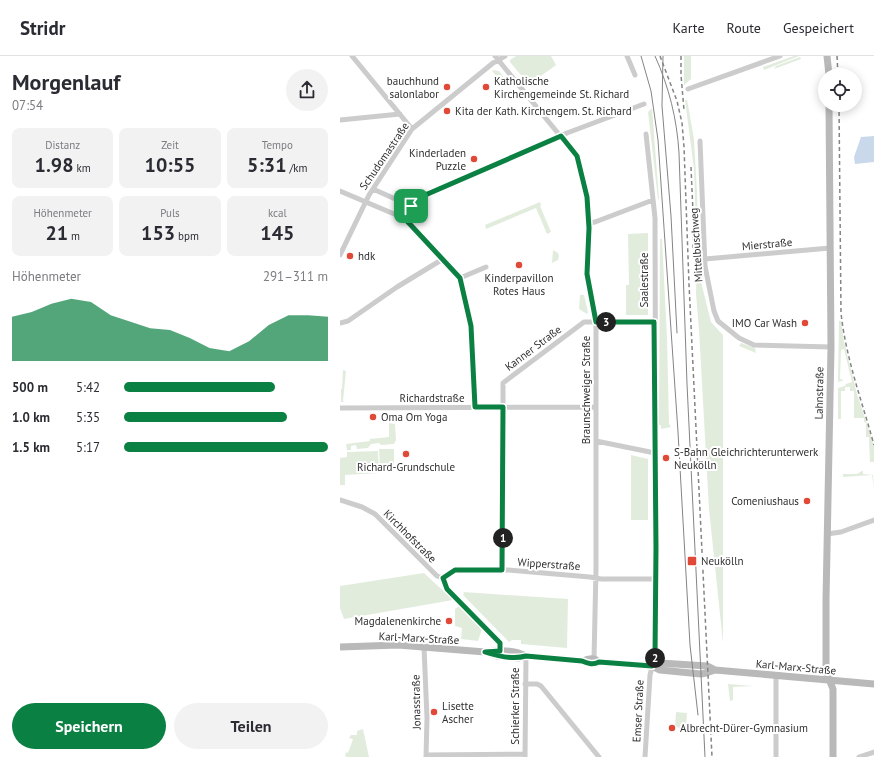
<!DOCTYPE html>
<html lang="de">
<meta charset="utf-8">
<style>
body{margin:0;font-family:"PT Sans",sans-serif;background:#f2f2f3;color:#2b2b33;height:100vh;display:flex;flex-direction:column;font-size:15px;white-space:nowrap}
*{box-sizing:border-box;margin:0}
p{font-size:13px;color:#7c7c81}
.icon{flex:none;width:22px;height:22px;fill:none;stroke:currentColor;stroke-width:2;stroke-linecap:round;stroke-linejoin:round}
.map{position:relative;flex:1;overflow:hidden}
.details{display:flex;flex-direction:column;background:#fff;width:340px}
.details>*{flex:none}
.buttons{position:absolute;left:478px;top:12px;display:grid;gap:8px}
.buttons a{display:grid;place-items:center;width:44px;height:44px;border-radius:50%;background:#fff;box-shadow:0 2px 10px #0003;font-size:20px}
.pin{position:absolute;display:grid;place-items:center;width:34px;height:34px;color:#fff;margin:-17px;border-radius:8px;box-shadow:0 2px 6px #0006}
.km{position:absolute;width:20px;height:20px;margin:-10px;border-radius:50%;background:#222;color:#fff;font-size:11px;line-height:20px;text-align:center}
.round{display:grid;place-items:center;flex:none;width:42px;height:42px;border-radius:21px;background:#f2f2f3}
.headline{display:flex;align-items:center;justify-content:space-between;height:68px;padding:0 12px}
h1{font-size:22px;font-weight:800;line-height:30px}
.stats{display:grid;grid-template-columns:repeat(3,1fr);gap:6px;height:68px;padding:4px 12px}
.stats div{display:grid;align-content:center;border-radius:8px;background:#f2f2f3;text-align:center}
.stats b{font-size:20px;font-weight:800}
.stats small{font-size:11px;font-weight:400}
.stats p{font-size:11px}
.chart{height:112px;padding:8px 12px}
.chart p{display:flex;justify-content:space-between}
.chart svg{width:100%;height:72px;margin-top:4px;fill:#0b8043;opacity:.7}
.button{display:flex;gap:8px;margin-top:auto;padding:8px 12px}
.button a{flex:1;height:46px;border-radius:24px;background:#0b8043;color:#fff;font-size:16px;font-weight:800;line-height:46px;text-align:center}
.button a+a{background:#f2f2f3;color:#2b2b33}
ul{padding:0 12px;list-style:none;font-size:13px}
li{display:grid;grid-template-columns:64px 48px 1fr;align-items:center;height:30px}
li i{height:10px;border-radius:5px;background:#0b8043}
header{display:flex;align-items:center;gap:24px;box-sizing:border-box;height:56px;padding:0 20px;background:#fff;border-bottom:1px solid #e1e1e2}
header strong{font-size:19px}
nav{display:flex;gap:22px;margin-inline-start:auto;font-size:14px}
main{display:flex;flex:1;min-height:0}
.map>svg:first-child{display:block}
.green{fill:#e2ecdd}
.water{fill:#cad8eb}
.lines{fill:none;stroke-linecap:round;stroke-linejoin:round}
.street{stroke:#ccc;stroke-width:5}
.secondary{stroke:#b9b9b9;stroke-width:7}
.tram{stroke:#848484;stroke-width:1}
.rail{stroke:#848484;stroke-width:1.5;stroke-dasharray:4 3;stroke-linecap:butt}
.route-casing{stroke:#fff;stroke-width:8}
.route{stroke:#0b8043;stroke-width:5}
.poi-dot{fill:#e04937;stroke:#fff;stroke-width:1.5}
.labels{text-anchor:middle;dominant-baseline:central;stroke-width:4;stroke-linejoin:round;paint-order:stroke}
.poi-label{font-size:11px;fill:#2f2f2f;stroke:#fff;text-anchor:start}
.street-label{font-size:11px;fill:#2f2f2f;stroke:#fff}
</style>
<header>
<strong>Stridr</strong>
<nav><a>Karte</a><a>Route</a><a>Gespeichert</a></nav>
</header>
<main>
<section class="details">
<div class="headline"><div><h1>Morgenlauf</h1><p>07:54</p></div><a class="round"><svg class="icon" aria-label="share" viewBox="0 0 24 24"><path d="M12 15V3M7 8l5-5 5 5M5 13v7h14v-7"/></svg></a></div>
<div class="stats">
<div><p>Distanz</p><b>1.98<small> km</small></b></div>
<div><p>Zeit</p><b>10:55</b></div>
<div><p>Tempo</p><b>5:31<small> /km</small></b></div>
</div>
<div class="stats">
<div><p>Höhenmeter</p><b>21<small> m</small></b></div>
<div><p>Puls</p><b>153<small> bpm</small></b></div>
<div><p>kcal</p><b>145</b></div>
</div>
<div class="chart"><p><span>Höhenmeter</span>291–311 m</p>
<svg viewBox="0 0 160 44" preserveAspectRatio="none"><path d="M0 44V17L10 14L20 9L30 6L40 8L50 16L60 20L70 24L80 25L90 30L100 36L110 38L120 32L130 22L140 16L150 16L160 17V44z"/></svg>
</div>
<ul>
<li><b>500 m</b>5:42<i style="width:74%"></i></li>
<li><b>1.0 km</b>5:35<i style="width:80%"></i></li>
<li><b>1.5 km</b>5:17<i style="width:100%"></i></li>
</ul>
<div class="button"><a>Speichern</a><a>Teilen</a></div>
</section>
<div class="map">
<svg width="534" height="701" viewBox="0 0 534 701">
<rect width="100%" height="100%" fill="#fff"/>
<path class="green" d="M 176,0 L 211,0 L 216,9 L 189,29 L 170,6 L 170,4 Z
M 344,0 L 351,0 L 351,23 L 344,29 Z
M 454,0 L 459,0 L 424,14 L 423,11 Z
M 460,1 L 461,3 L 434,13 L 436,10 Z
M 153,14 L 159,15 L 165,23 L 162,27 L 152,15 Z
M 345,44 L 347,44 L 348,49 L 354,83 L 357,136 L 359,218 L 371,266 L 383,279 L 383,587 L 369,453 L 359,274 L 356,238 L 357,201 L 354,113 Z
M 312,52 L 319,143 L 318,143 L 308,56 Z
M 200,146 L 201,149 L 200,150 L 211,176 L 207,178 L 196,152 L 146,173 L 145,169 Z
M 308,177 L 308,259 L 286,259 L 286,229 L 289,229 L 288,178 Z
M 320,183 L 322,183 L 327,281 L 329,368 L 331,371 L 321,373 L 321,369 L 319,369 Z
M 213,194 L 218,197 L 219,200 L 218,204 L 212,207 Z
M 240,239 L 244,239 L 248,256 L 247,258 L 239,253 Z
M 499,265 L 501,265 L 504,286 L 517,338 L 534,389 L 534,406 L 530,406 L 530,409 L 529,381 L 526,381 L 526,367 L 524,366 L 524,362 L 514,362 L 514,335 L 510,335 L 510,331 L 505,331 L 505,335 L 501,335 L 501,363 L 498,363 L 498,332 L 505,330 L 506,328 L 512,326 L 504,293 L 501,294 L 500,323 L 504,324 L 498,326 Z
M 401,287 L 415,292 L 416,297 L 399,290 Z
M 3,314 L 6,315 L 3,345 L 5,346 L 1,346 L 1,333 L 2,333 Z
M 49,367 L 55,368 L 56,384 L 54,388 L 41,389 L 39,387 L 31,388 L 28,392 L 17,393 L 16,389 L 11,390 L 11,394 L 7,394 L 6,388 L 30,385 L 30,383 L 49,381 Z
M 39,393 L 54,393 L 54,414 L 40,414 Z
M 38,395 L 39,417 L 5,419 L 5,429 L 0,429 L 0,402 L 7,401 L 7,396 Z
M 291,399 L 308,403 L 308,464 L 291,464 Z
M 522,415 L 523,415 L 523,418 L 533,419 L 534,433 L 532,419 L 503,421 L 503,418 L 517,418 Z
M 84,517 L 113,544 L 4,563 L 0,552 L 0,530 Z
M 123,536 L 228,543 L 227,592 L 181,588 L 181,584 L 172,584 L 169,586 L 123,539 L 124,537 Z
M 119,550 L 142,573 L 138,585 L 121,583 L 122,572 L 115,570 L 115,553 Z
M 388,628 L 413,630 L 393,631 L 393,644 L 390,645 Z
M 336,656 L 347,657 L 346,673 L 335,671 Z
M 23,673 L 29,701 L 7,701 L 5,700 L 6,696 L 8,697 L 13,683 L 9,682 L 11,679 L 17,679 L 17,675 Z"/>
<path class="water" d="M 534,80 L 534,106 L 515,108 L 514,101 L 521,81 Z"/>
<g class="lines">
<path class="street" d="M 12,0 L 72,73
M 155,0 L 235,98 L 239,105 L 247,141 L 249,172 L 247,218 L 256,266 L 256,513 L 254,603
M 287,0 L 295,19
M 348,33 L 440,0
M 0,64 L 60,58
M 360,85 L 365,210 L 374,255 L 378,265 L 399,282 L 414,289 L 491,291
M 33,133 L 71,150
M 0,135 L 66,163 L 120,222 L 131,270 L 135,351
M 66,163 L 71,147 L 75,143 L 227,77 L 304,48
M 249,167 L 255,166 L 313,144
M 0,199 L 29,139 L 72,73 L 153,7 L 165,0
M 365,203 L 490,192
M 120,222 L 146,211
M 0,267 L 8,265 L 57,231 L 103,203
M 0,352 L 256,351
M 256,385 L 315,397
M 0,444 L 22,451 L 35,458 L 97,520 L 103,522
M 487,478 L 501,476 L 534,464
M 163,514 L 163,327 L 244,266 L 314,266
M 103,522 L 112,515 L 118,514 L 155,513 L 250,521 L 261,523 L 316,523
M 103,522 L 107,533 L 157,583 L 161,589 L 160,595
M 84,591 L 87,662 L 86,701
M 436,620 L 436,701
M 185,628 L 197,628 L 201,630 L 259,701
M 86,699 L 185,698
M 185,701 L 186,600
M 305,701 L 310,619 L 315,600 L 316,517 L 315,162 L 306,78
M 519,701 L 534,696"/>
<path class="secondary" d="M 487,0 L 489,19
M 489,49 L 491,291 L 486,544 L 486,616 L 493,633 L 493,701
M 0,591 L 58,589 L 145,596 L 157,600 L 179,602 L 186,600 L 243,605 C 249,608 253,609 259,606 L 312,610 L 320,614 L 361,618 L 366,617 L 375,614
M 147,596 C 159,594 174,594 186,600
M 243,605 C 249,602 254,601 259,606
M 312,610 L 320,607 L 367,610 L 375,614 L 534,628"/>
<path class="tram" d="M 301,0 L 311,35 L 318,84 L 338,376 L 350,589 L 358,659
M 315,0 C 329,31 337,63 339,97 L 347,328 L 365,701
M 323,0 L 322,50 L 331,160 L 337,277"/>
<path class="rail" d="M 320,0 L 337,45 L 342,67 L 344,91 L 349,228 L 372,701
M 341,0 L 341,19 L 344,54
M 497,0 L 498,19
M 499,49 L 501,257 C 506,303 522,345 534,389
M 351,111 L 353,156 L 353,193"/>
</g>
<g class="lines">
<defs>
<path id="route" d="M 221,80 L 237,100 L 247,141 L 249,172 L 247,218 L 256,266 L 314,266 L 316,492 L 315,600 L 312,610 L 259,606 C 253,609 249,608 242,605 L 186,600 C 172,604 157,600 145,596 L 160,595 L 160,587 L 107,533 L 103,522 L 115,514 L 162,514 L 163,351 L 135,351 L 131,270 L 120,222 L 67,165 C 66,158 70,147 76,143 Z"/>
</defs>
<use href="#route" class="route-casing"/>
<use href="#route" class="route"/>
</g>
<g class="poi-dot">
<circle cx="107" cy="31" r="4"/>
<circle cx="146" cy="31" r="4"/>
<circle cx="107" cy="55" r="4"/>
<circle cx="134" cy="103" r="4"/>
<circle cx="10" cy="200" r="4"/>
<circle cx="179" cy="209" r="4"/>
<circle cx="465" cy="267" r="4"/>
<circle cx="33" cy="361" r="4"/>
<circle cx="66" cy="398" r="4"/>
<circle cx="326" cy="402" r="4"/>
<circle cx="467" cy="445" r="4"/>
<rect x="347" y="500" width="10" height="10" rx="2"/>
<circle cx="109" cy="565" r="4"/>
<circle cx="94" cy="656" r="4"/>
<circle cx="332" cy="672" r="4"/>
</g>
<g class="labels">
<g class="poi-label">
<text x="99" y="25" text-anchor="end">bauchhund<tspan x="99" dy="13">salonlabor</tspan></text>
<text x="154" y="25">Katholische<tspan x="154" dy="13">Kirchengemeinde St. Richard</tspan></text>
<text x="115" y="55">Kita der Kath. Kirchengem. St. Richard</text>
<text x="126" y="97" text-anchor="end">Kinderladen<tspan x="126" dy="13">Puzzle</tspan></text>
<text x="18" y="200">hdk</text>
<text x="179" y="222" text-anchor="middle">Kinderpavillon<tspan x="179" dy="13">Rotes Haus</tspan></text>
<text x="457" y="267" text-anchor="end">IMO Car Wash</text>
<text x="41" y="361">Oma Om Yoga</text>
<text x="334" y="396">S-Bahn Gleichrichterunterwerk<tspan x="334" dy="13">Neukölln</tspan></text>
<text x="66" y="411" text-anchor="middle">Richard-Grundschule</text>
<text x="459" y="445" text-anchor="end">Comeniushaus</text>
<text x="361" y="505">Neukölln</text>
<text x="101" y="565" text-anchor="end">Magdalenenkirche</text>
<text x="102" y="650">Lisette<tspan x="102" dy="13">Ascher</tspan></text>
<text x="340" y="672">Albrecht-Dürer-Gymnasium</text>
</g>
<g class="street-label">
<text transform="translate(44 100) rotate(-56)">Schudomastraße</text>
<text transform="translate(427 188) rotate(-5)">Mierstraße</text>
<text transform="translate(356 189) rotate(-94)">Mittelbuschweg</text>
<text transform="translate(304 224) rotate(-90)">Saalestraße</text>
<text transform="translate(193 292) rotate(-37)">Kanner Straße</text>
<text transform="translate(246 334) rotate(-90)">Braunschweiger Straße</text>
<text transform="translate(479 337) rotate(-89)">Lahnstraße</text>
<text x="92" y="342">Richardstraße</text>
<text transform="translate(70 480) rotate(45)">Kirchhofstraße</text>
<text transform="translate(209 508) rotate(4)">Wipperstraße</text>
<text transform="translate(79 582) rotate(3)">Karl-Marx-Straße</text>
<text transform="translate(456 611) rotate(5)">Karl-Marx-Straße</text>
<text transform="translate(76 646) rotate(-91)">Jonasstraße</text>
<text transform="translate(175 650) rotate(-90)">Schierker Straße</text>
<text transform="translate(298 655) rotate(-87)">Emser Straße</text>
</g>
</g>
</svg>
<div class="buttons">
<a><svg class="icon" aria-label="locate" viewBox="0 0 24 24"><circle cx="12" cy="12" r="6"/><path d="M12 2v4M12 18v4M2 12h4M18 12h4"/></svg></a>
</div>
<div class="pin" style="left:71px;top:150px;background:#1e9e55"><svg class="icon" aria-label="arrive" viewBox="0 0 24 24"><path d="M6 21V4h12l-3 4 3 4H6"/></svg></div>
<b class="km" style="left:163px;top:482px">1</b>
<b class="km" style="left:315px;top:602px">2</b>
<b class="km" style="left:266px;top:266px">3</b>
</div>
</main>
